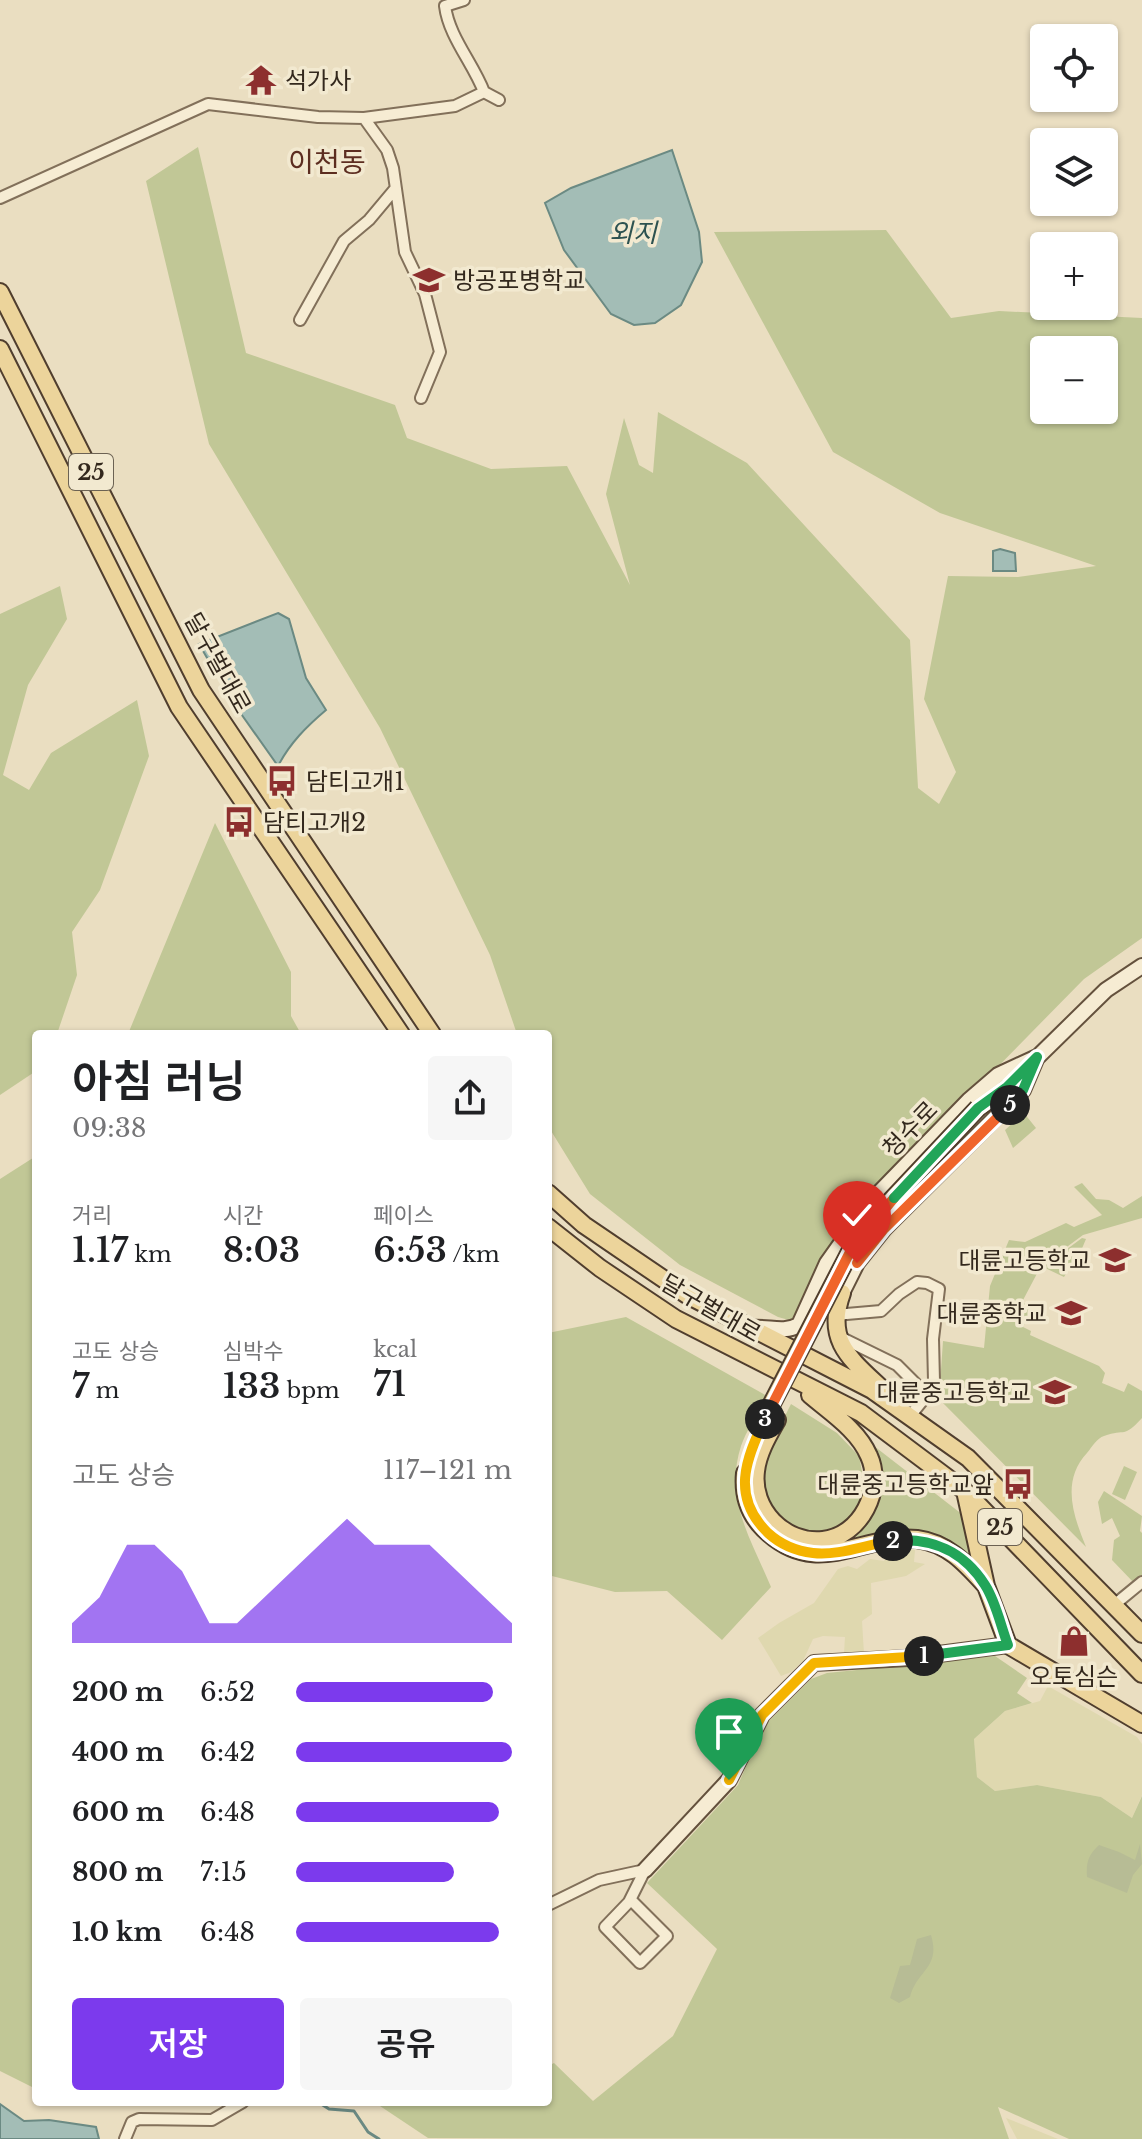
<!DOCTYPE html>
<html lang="ko">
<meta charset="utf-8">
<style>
body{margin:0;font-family:"Libre Baskerville","Noto Sans KR",serif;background:#f6f6f6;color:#202124;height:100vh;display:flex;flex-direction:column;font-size:30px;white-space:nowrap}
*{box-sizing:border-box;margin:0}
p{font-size:26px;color:#757577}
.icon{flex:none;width:44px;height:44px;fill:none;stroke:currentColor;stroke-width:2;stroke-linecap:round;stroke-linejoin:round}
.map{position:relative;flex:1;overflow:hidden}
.side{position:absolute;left:32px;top:1030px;width:520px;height:1076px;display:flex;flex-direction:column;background:#fff;border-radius:8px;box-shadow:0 2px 6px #0004}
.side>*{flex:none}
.tools{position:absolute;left:1030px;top:24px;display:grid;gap:16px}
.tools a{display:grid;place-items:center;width:88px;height:88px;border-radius:8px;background:#fff;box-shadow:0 2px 6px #0004;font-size:40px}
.pin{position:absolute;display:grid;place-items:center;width:68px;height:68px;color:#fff;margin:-82px -34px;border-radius:50% 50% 50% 0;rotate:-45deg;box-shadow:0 0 8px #0007}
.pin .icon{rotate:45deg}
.km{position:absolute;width:40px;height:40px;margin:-20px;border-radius:50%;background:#222;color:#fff;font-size:22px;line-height:40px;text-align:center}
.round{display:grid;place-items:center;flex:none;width:84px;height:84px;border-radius:8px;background:#f6f6f6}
.head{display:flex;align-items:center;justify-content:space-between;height:136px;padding:0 40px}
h1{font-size:44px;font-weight:600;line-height:60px}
.metrics{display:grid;grid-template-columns:repeat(3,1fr);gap:12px;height:136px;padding:8px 40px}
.metrics div{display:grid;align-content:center}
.metrics b{font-size:34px;font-weight:600}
.metrics small{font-size:22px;font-weight:400}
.metrics p{font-size:22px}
.chart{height:224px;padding:16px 40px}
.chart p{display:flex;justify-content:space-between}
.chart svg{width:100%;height:144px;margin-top:8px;fill:#7c3aed;opacity:.7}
.button{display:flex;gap:16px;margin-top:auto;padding:16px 40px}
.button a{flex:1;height:92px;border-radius:8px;background:#7c3aed;color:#fff;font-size:32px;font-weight:600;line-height:92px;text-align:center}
.button a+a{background:#f6f6f6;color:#202124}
ul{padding:0 40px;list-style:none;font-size:26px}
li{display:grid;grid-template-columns:128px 96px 1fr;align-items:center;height:60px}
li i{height:20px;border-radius:10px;background:#7c3aed}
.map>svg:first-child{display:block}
.farmland{fill:#dfd8af}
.green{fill:#c1c796;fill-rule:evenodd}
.cemetery{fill:#b7bc95}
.water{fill:#a3bdb6;stroke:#6b8a83;stroke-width:2}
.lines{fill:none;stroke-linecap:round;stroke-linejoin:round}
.stream{stroke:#6b8a83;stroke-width:3}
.street-casing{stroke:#82705a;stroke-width:14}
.secondary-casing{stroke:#64513d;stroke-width:18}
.primary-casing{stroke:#503e2e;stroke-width:20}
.street{stroke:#f6ecd3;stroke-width:10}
.secondary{stroke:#f6ecd3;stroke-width:14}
.primary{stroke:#ecd49b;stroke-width:16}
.primary-bridge-casing{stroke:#503e2e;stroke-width:20;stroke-linecap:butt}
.primary-bridge{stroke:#ecd49b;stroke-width:16}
.split-1-casing{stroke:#fff;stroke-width:16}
.split-2-casing{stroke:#fff;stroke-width:16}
.split-3-casing{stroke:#fff;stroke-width:16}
.split-4-casing{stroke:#fff;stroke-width:16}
.split-5-casing{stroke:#fff;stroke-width:16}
.split-6-casing{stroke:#fff;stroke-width:16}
.split-1{stroke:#f5b400;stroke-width:10}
.split-2{stroke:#22a559;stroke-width:10}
.split-3{stroke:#f5b400;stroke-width:10}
.split-4{stroke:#f0652b;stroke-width:10}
.split-5{stroke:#22a559;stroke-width:10}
.split-6{stroke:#f0652b;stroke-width:10}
.labels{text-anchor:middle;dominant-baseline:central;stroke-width:7;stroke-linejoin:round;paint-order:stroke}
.shield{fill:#f2e9d0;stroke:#6c6253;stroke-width:2}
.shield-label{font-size:22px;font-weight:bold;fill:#33281d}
.poi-label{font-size:24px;fill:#33281d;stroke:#f2e9d0;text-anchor:start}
.street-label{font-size:24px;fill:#33281d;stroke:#f2e9d0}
.water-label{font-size:26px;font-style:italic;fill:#2d5250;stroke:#f2e9d0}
.quarter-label{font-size:28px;fill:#5c2d20;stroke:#f2e9d0}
</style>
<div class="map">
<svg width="1142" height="2139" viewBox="0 0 1142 2139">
<rect width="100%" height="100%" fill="#eadec1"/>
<path class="farmland" d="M 892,1550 L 915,1550 L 914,1562 L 925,1564 L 906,1576 L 871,1583 L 872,1614 L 862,1621 L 864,1654 L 844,1653 L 845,1637 L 823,1636 L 813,1639 L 803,1661 L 791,1672 L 781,1676 L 758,1638 L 779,1623 L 814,1603 L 838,1569 L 848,1566 L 857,1569 L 870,1559 L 884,1561 Z
M 1048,1686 L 1137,1737 L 1142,1744 L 1142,1795 L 1132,1818 L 1101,1797 L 1037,1785 L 995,1791 L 977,1777 L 974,1739 L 1005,1711 L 1040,1701 Z
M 1006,2118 L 1058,2139 L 1017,2139 Z"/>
<path class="green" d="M 198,147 L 246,353 L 395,405 L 407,438 L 491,469 L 567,466 L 630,585 L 606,494 L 624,418 L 639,465 L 653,473 L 658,412 L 747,463 L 910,640 L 918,788 L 939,804 L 956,772 L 924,699 L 948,576 L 1018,577 L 1096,566 L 940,513 L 833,452 L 714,232 L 886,230 L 951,318 L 999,311 L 1142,318 L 1142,938 L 1084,979 L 855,1212 L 826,1254 L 796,1322 L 778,1317 L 680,1265 L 590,1194 L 548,1126 L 548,1034 L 517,1034 L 490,955 L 380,728 L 209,444 L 146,181 ZM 1044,350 L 1104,350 L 1104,410 L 1044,410 Z
M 60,586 L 67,619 L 28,685 L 3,775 L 29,790 L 51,753 L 137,700 L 149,756 L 100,890 L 72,932 L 77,975 L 57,1034 L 36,1034 L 36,1071 L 0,1095 L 0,614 Z
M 215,823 L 291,972 L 291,1016 L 301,1034 L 128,1034 Z
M 1024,1113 L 1036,1128 L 1013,1148 L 1005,1130 Z
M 36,1156 L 36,2089 L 0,2071 L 0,1179 Z
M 1082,1183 L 1096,1199 L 1109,1200 L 1123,1208 L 1142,1196 L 1142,1218 L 1083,1235 L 1041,1266 L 1022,1302 L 1032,1307 L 1023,1327 L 1031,1331 L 1030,1335 L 1099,1366 L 1105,1373 L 1102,1383 L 1124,1392 L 1128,1383 L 1142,1391 L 1142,1418 C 1123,1439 1126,1428 1104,1436 C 1097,1438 1092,1447 1087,1453 C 1061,1481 1073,1515 1086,1547 L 939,1399 L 943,1341 L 984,1348 L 990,1286 L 1009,1240 L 1025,1242 L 1066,1223 L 1074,1227 L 1102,1215 L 1074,1187 Z
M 1082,1238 L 1086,1239 L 1075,1265 L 1068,1270 L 1064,1277 L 1043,1267 Z
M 626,1317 L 767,1396 C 759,1412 747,1429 741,1446 C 724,1499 751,1539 771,1587 L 722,1640 L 667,1591 L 615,1592 L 548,1575 L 548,1333 Z
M 791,1404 L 837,1433 L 859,1456 L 865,1487 L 855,1515 L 831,1533 L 803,1534 L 778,1522 L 766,1505 L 761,1483 L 766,1454 Z
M 874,1446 L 963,1515 L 973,1564 L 952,1545 L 842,1546 C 885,1507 879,1501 870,1447 Z
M 1124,1466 L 1137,1472 L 1125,1500 L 1112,1494 Z
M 1104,1491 L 1142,1516 L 1140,1531 L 1142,1533 L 1142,1577 L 1135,1584 L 1112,1560 L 1114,1540 L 1120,1536 L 1112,1518 L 1102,1524 L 1098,1502 Z
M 995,1656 L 1027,1678 L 1017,1693 L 1032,1703 L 1005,1711 L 974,1739 L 977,1777 L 995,1791 L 1037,1785 L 1101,1797 L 1132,1818 L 1142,1796 L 1142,2139 L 1069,2139 L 998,2107 L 1009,2139 L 428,2138 L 374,2102 L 548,2102 L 548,2066 L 554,2063 L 593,2101 L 673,2036 L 717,1949 L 647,1883 L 738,1785 L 763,1727 L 811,1679 L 827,1673 Z"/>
<path class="cemetery" d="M 1140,1844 L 1142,1864 L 1133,1875 L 1127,1893 L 1087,1877 C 1086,1863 1088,1855 1099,1845 L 1119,1852 L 1135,1860 Z
M 931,1935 C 941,1968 917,1970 910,1997 L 899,2003 L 890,1998 L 900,1966 L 910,1965 L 917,1939 Z"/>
<path class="water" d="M 672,150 L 699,232 L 702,262 L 681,305 L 655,323 L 634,325 L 611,314 L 564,250 L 545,203 L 571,188 Z
M 1000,549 L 1015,553 L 1016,571 L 993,571 L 993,551 Z
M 278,613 L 289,619 L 306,678 L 326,710 C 306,727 290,743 278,766 L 232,701 L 199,644 Z
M 0,2104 L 24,2121 L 49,2120 L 96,2127 L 99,2139 L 0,2139 Z"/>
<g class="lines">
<path class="stream" d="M 318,2102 L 329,2109 L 354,2111 L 368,2132 L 379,2139"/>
<defs>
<path id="street" d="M 464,0 L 445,6 C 449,37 473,63 484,92
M 364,118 L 387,150 L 393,168 L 405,252 L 425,294 L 440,352 L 421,398
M 0,198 L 208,104 L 318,117 L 364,118 L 455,106 L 484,92 L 499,100
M 300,320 L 344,241 L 369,220 L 395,189
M 835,1315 L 881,1311 L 899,1294 L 917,1282 L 927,1283 L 939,1289 L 933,1339 L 934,1381 L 927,1395 L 910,1416
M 840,1337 L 897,1365 L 927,1395
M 1114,1605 L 1142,1582
M 631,1900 L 667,1936 L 640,1963 L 605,1927 L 629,1902 L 645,1870
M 548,1905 L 599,1880 L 645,1870
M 125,2139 L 132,2122 L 139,2119 L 212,2120 L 243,2102"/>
<path id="secondary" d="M 1007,1087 L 1106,990 L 1142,966
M 842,1293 L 857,1263 L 884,1229 L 1023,1090 L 1037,1057
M 751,1328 C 769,1326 782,1334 799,1325 L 827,1263 L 871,1201 L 969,1100 L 998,1075 L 1037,1057
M 645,1870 L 729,1780 L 762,1715 L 814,1663 L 908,1658 L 1008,1645"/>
<path id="primary" d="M 0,292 L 201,690 L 432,1034
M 0,349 L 179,707 L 401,1034
M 978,1108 L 1007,1087
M 548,1193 L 584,1225 L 687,1295 L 872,1390 L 968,1458 L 1142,1634
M 548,1227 L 600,1268 L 676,1319 L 861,1413 L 965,1491 L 1142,1674
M 842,1293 C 825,1340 849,1358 881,1388
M 777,1420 C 768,1436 758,1453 756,1471 C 751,1509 784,1544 823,1540 C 861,1536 884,1489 869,1456 C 858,1430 831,1413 810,1395
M 745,1473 C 743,1494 749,1514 764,1529 C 818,1581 860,1533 917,1539 C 948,1543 966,1564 986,1586
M 965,1491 L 986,1586 L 1008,1645 L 1142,1724"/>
</defs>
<use href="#street" class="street-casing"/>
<use href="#secondary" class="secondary-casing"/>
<use href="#primary" class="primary-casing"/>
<use href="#street" class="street"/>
<use href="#secondary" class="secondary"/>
<use href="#primary" class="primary"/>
<defs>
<path id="primary-bridge" d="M 766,1415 L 851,1250 L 883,1209 L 978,1108"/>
</defs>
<use href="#primary-bridge" class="primary-bridge-casing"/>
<use href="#primary-bridge" class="primary-bridge"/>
</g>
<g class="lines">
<defs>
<path id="split-1" d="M 729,1780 L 762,1715 L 814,1663 L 924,1656"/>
<path id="split-2" d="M 893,1541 C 932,1537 964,1552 985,1585 C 996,1602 1001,1627 1008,1645 L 924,1656"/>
<path id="split-3" d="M 765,1419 C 745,1460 731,1497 768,1533 C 780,1544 796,1551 813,1553 C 840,1556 867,1544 893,1541"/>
<path id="split-4" d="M 765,1419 L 851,1250 L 894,1198"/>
<path id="split-5" d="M 894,1198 L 978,1108 L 1007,1087 L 1037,1057 L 1023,1090 L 1010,1105"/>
<path id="split-6" d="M 857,1263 L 884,1229 L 1010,1105"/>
</defs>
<use href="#split-1" class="split-1-casing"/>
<use href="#split-2" class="split-2-casing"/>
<use href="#split-3" class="split-3-casing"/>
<use href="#split-4" class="split-4-casing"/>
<use href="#split-5" class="split-5-casing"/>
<use href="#split-6" class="split-6-casing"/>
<use href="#split-1" class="split-1"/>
<use href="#split-2" class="split-2"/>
<use href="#split-3" class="split-3"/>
<use href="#split-4" class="split-4"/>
<use href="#split-5" class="split-5"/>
<use href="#split-6" class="split-6"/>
</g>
<defs>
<symbol id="temple-bare" viewBox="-9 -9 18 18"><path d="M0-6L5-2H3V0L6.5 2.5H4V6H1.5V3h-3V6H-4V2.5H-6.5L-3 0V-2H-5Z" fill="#8d2f2e" stroke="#f2e9d0" stroke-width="2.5" paint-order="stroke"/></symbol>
<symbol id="school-bare" viewBox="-9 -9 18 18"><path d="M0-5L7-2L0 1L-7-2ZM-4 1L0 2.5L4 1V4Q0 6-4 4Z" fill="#8d2f2e" stroke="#f2e9d0" stroke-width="2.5" paint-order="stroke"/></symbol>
<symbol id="bus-bare" viewBox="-9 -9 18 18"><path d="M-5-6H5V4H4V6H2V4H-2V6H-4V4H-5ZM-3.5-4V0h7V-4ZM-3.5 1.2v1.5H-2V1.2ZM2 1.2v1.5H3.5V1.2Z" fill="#8d2f2e" stroke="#f2e9d0" stroke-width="2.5" paint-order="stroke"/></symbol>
<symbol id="shop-bare" viewBox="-9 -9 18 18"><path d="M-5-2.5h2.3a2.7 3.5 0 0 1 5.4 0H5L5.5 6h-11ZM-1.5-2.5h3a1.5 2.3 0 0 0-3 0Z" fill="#8d2f2e" stroke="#f2e9d0" stroke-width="2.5" paint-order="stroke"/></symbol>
</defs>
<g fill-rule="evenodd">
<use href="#temple-bare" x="239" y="58" width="44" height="44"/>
<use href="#school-bare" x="407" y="258" width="44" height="44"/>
<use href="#bus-bare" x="260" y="759" width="44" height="44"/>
<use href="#bus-bare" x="217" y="800" width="44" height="44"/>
<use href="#school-bare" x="1093" y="1238" width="44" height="44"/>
<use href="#school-bare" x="1049" y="1291" width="44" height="44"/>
<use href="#school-bare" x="1033" y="1370" width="44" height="44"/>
<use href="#bus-bare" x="996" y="1462" width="44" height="44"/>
<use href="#shop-bare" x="1052" y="1619" width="44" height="44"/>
</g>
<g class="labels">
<g class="shield">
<rect x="69" y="454" width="44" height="36" rx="6"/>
<rect x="978" y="1509" width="44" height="36" rx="6"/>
</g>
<g class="shield-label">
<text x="91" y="472">25</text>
<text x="1000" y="1527">25</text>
</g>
<g class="poi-label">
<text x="285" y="80">석가사</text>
<text x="453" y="280">방공포병학교</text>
<text x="306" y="781">담티고개1</text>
<text x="263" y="822">담티고개2</text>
<text x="1091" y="1260" text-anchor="end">대륜고등학교</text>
<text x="1047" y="1313" text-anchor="end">대륜중학교</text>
<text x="1031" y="1392" text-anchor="end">대륜중고등학교</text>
<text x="994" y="1484" text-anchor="end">대륜중고등학교앞</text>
<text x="1074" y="1676" text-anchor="middle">오토심슨</text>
</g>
<g class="street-label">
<text transform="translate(218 663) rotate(61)">달구벌대로</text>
<text transform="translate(910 1129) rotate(-46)">청수로</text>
<text transform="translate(711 1308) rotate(30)">달구벌대로</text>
</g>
<g class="water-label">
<text x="633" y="233">외지</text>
</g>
<g class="quarter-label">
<text x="327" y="162">이천동</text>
</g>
</g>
</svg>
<div class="tools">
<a><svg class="icon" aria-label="locate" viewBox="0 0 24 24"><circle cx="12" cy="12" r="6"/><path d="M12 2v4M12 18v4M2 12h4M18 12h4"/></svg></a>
<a><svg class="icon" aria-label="layers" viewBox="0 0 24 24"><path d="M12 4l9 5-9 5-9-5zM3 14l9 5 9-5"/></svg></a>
<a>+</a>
<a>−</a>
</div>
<div class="pin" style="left:729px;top:1780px;background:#1e9e55"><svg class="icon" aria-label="arrive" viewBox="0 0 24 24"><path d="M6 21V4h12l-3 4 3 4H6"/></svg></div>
<div class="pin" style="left:857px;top:1263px;background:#d93025"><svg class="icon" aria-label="check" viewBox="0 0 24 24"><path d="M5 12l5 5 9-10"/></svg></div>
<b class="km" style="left:924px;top:1656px">1</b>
<b class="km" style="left:893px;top:1541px">2</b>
<b class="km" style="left:765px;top:1419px">3</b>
<b class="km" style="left:1010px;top:1105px">5</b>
<section class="side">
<div class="head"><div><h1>아침 러닝</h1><p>09:38</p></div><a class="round"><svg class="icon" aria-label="share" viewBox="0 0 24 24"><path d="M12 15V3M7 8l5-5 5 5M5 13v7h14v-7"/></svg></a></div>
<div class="metrics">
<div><p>거리</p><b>1.17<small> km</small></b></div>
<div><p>시간</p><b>8:03</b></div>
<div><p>페이스</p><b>6:53<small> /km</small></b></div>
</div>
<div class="metrics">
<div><p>고도 상승</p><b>7<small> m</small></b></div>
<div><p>심박수</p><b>133<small> bpm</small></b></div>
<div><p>kcal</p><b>71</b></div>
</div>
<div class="chart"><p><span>고도 상승</span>117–121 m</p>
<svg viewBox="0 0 160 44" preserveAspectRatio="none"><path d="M0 44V38L10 30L20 14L30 14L40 22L50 38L60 38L70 30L80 22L90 14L100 6L110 14L120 14L130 14L140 22L150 30L160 38V44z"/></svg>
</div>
<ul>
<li><b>200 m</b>6:52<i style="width:91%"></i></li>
<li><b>400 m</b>6:42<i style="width:100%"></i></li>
<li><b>600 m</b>6:48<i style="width:94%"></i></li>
<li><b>800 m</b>7:15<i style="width:73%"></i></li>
<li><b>1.0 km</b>6:48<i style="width:94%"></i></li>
</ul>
<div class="button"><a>저장</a><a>공유</a></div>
</section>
</div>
